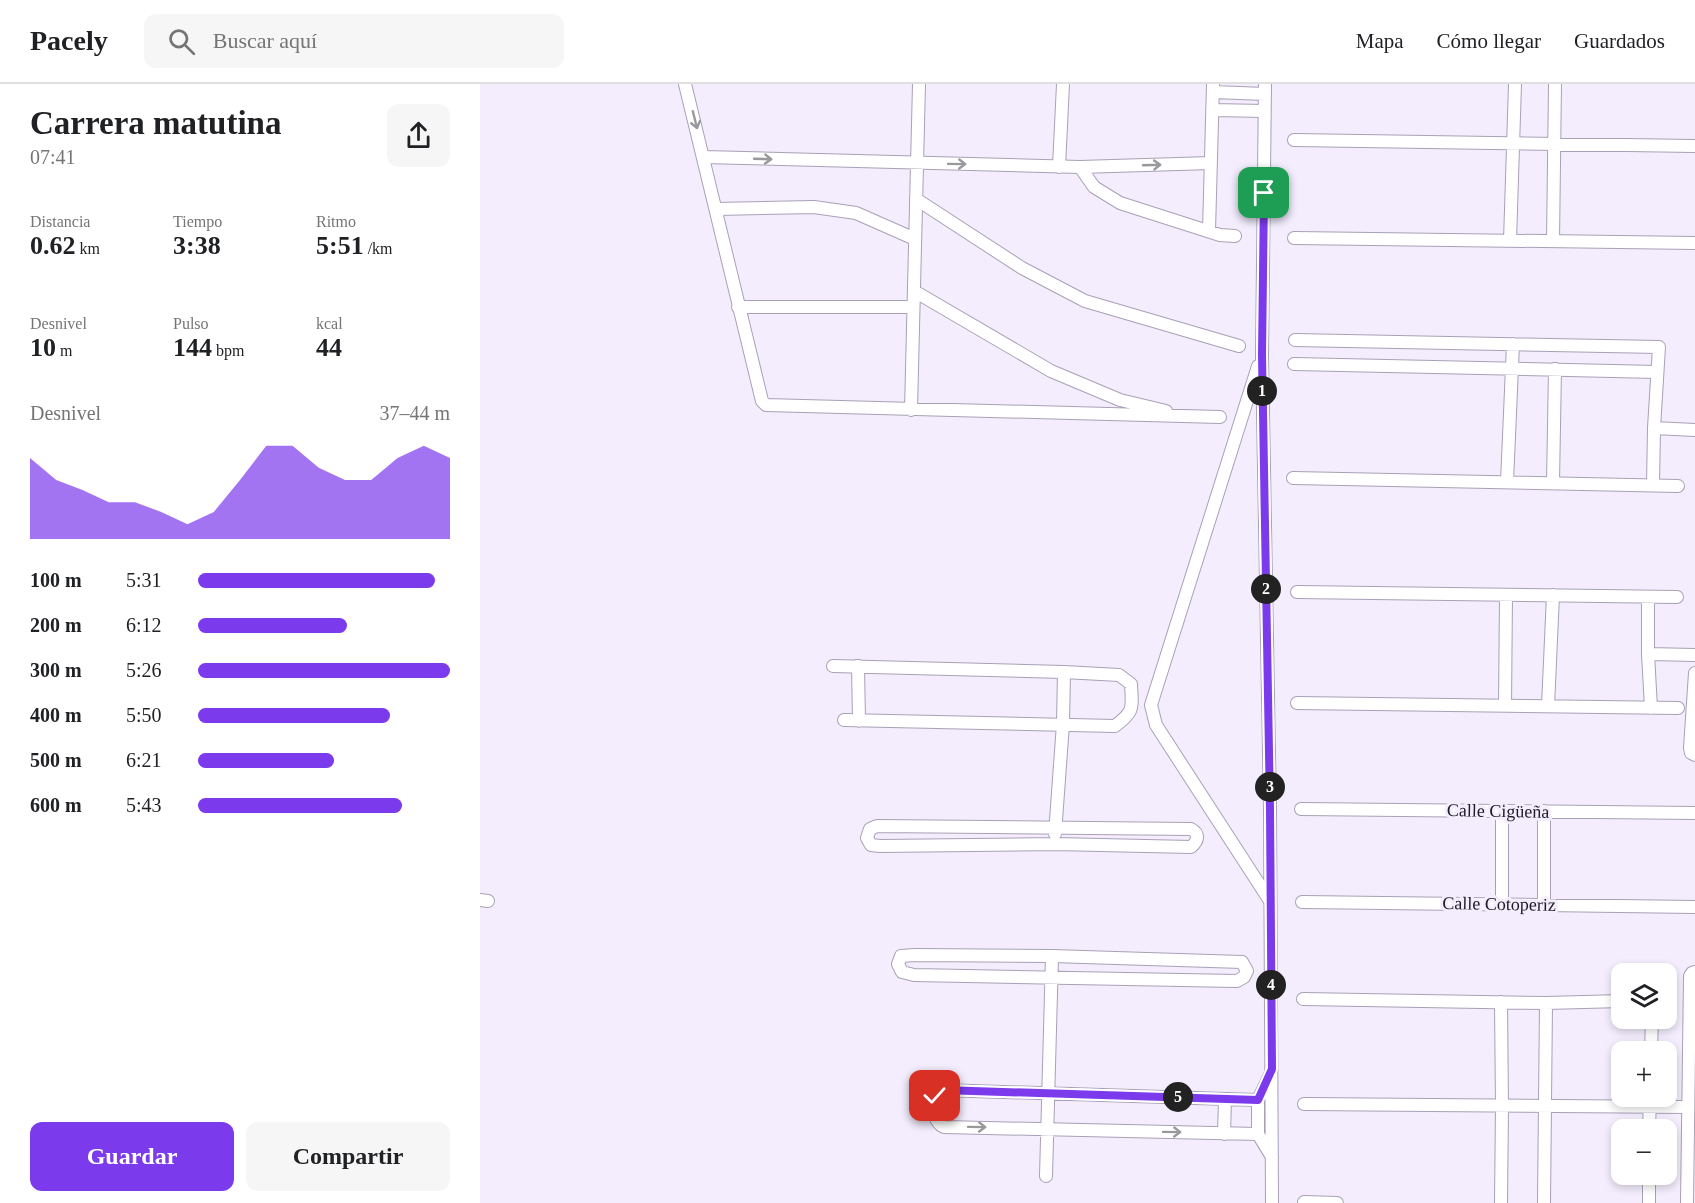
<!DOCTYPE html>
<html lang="es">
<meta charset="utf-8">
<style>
body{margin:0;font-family:Georgia,serif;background:#f6f6f6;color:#202124;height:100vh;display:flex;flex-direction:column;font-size:22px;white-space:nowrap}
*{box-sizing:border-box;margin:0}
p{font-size:20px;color:#757577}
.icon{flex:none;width:33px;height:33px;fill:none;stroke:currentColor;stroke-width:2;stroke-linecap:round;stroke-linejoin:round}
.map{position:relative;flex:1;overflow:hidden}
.sheet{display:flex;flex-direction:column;background:#fff;width:480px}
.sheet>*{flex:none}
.controls{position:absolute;left:1131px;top:879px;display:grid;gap:12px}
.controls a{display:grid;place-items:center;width:66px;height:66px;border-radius:12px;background:#fff;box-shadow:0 3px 9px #0003;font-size:30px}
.pin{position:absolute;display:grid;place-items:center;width:51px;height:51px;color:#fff;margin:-26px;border-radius:12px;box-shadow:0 3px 9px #0006}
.km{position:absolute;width:30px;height:30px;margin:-15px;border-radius:50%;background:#222;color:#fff;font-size:16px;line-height:30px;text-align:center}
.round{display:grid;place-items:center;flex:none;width:63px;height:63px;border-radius:12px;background:#f6f6f6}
.summary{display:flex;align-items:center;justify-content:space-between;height:102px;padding:0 30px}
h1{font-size:33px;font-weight:700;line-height:45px}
.metrics{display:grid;grid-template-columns:repeat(3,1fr);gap:9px;height:102px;padding:6px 30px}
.metrics div{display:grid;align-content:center}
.metrics b{font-size:26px;font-weight:700}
.metrics small{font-size:16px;font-weight:400}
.metrics p{font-size:16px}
.chart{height:168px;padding:12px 30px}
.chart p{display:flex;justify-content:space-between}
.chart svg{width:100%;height:108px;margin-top:6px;fill:#7c3aed;opacity:.7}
.cta{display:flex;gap:12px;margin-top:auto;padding:12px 30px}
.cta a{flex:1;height:69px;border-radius:12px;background:#7c3aed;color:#fff;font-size:24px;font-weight:700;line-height:69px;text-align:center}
.cta a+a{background:#f6f6f6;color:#202124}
ul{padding:0 30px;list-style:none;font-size:20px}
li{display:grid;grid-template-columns:96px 72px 1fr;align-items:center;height:45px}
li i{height:15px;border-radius:8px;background:#7c3aed}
header{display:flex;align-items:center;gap:36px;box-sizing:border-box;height:84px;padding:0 30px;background:#fff;border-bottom:2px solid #e0e0e0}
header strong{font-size:28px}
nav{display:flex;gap:33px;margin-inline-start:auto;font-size:21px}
.search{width:420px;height:54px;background:#f6f6f6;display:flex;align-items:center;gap:15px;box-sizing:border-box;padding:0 21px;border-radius:12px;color:#757577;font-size:22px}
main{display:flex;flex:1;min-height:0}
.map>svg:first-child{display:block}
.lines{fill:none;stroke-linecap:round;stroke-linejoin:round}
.street-casing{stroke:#a9a0b7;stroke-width:14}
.street{stroke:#fff;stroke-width:12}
.oneway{stroke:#99989c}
.route-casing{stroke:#fff;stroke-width:12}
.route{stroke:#7c3aed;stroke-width:8}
.labels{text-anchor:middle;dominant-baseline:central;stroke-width:6;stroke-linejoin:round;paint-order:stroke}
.street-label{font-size:18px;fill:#1d1a23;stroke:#f3edfd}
</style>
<header>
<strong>Pacely</strong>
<div class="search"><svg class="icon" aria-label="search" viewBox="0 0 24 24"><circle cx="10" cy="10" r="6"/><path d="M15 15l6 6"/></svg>Buscar aquí</div>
<nav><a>Mapa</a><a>Cómo llegar</a><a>Guardados</a></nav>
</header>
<main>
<section class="sheet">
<div class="summary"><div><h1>Carrera matutina</h1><p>07:41</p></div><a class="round"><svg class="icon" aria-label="share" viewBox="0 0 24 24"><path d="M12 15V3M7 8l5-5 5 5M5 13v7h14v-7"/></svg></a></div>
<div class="metrics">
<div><p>Distancia</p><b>0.62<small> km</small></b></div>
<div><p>Tiempo</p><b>3:38</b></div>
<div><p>Ritmo</p><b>5:51<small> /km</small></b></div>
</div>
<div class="metrics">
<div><p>Desnivel</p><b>10<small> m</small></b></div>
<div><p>Pulso</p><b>144<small> bpm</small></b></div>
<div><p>kcal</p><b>44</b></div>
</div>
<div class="chart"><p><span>Desnivel</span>37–44 m</p>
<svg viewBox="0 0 160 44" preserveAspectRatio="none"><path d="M0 44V11L10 20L20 24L30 29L40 29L50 33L60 38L70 33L80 20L90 6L100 6L110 15L120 20L130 20L140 11L150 6L160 11V44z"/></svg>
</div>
<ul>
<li><b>100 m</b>5:31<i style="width:94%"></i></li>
<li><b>200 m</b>6:12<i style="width:59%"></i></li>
<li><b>300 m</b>5:26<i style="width:100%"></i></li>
<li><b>400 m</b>5:50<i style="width:76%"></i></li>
<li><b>500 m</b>6:21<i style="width:54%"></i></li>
<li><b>600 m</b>5:43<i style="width:81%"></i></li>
</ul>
<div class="cta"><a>Guardar</a><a>Compartir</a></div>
</section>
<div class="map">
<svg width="1215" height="1119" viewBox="0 0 1215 1119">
<rect width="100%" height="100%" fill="#f3edfd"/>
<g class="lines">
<defs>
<path id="street" d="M 205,0 L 282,317 L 286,321 L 740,333
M 785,0 L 782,271 L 790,725 L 792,1119
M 733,8 L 785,10
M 733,26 L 784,27
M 814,56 L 1215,62
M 224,73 L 600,83 L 731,79
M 579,83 L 583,0
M 600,83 L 614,103 L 640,119 L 740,151 L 755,152
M 436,115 L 542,184 L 605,217 L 759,262
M 236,125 L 334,123 L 376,129 L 435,155
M 729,147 L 733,0
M 814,154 L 1215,159
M 1030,157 L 1035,0
M 1073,157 L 1075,0
M 434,207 L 571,287 L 640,316 L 686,327
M 258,223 L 433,223
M 815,256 L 1179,263 L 1174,344 L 1173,401
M 814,280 L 1177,288
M 778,282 L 671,621 L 676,641 L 790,817
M 431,326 L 439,0
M 1174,344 L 1215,346
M 813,394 L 1198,402
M 1027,398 L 1033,260
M 1073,398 L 1075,285
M 817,508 L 1197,513
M 1168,513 L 1168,570 L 1171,624
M 1168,570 L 1215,571
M 353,582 L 584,588 L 639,591 L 651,600 C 652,624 655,627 635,642 L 364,636
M 378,582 L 379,637
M 1215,589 L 1210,664 L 1211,669 L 1215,671
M 817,619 L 1198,624
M 1025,622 L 1026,511
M 1068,622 L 1073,511
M 821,725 L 1215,729
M 1022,727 L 1022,820
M 1064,727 L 1064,821
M 397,742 L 711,745 C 720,750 718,757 711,763 L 575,760 L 400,762 L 391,761 L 387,754 L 390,745 Z
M 575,750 L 583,640 L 584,588
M 0,816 L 8,817
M 822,818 L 1215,823
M 435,871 L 572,872 L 762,878 L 767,887 L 764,893 L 757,897 L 434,891 L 422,888 L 418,880 L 421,872 Z
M 823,915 L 1066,919 L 1142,917
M 1171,968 L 1172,934
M 791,989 L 778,1016 L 778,1050 L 792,1073
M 778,1016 L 462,1006 L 455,1012 C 455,1024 452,1037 464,1043 L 778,1050
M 824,1020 L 1208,1023
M 1169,1046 L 1170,1012
M 744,1050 L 745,1015
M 566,1092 L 572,872
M 824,1118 L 857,1119
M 1021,1119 L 1022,1022 L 1021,918
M 1064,1119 L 1066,919
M 1169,1119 L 1169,1090
M 1207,1119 L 1210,892 L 1212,889 L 1215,888"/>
</defs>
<use href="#street" class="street-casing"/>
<use href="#street" class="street"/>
</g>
<defs><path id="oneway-shaft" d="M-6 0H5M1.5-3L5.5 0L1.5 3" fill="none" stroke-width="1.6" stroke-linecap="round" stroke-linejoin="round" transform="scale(1.5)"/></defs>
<g class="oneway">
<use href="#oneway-shaft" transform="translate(215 36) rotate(76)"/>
<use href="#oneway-shaft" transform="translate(283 75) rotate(2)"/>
<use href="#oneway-shaft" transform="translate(477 80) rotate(1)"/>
<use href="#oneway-shaft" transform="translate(672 81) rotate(-2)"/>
<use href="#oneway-shaft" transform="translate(497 1043) rotate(1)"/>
<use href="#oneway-shaft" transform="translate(692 1048) rotate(1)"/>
</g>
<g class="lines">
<defs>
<path id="route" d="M 455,1012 L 462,1006 L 778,1016 L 792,985 L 790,725 L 782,271 L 784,109"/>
</defs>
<use href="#route" class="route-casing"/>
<use href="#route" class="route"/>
</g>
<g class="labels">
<g class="street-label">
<text transform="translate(1018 727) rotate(1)">Calle Cigüeña</text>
<text transform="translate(1019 820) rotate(1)">Calle Cotoperiz</text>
</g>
</g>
</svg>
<div class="controls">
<a><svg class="icon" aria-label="layers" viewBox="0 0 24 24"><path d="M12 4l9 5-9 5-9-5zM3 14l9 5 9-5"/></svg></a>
<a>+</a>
<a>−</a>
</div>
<div class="pin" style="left:784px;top:109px;background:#1e9e55"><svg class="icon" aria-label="arrive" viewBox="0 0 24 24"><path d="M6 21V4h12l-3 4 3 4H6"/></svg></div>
<div class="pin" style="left:455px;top:1012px;background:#d93025"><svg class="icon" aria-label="check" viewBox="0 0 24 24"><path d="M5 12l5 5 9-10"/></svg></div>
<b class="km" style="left:782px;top:307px">1</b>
<b class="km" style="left:786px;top:505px">2</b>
<b class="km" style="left:790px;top:703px">3</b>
<b class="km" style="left:791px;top:901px">4</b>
<b class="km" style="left:698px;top:1013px">5</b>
</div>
</main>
